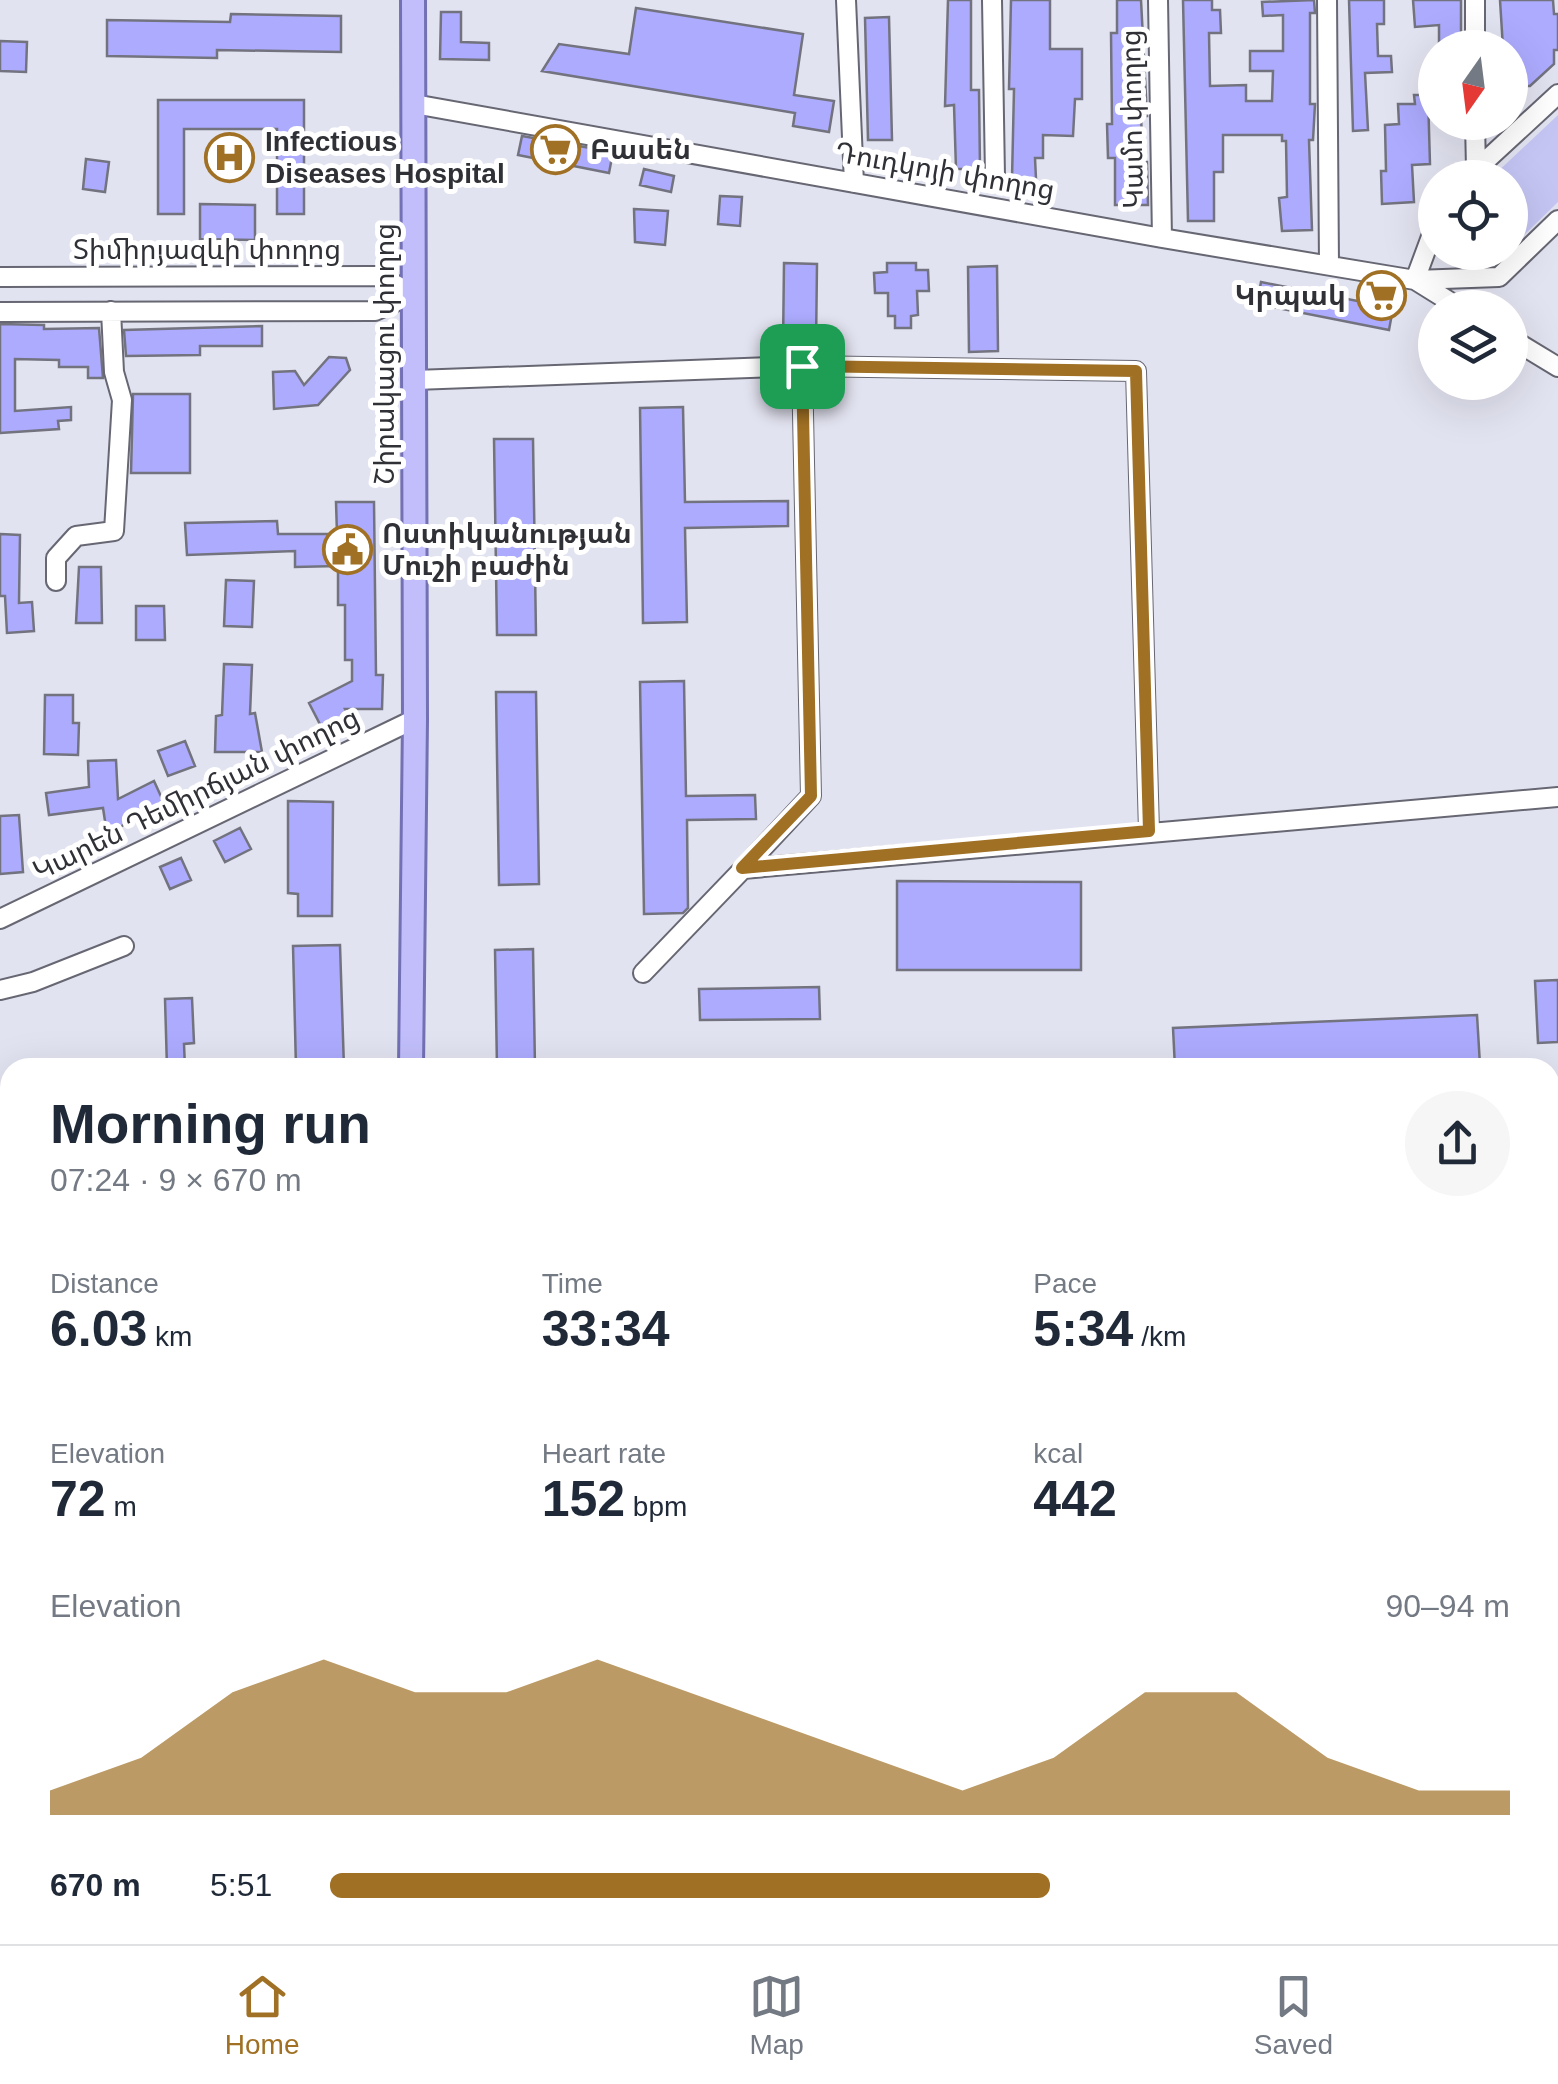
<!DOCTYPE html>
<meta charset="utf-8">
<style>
body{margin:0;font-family:Helvetica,"Noto Sans Armenian",sans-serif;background:#f6f6f7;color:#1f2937;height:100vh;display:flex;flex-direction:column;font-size:38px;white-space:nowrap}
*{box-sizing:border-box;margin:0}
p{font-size:32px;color:#747a83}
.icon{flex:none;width:55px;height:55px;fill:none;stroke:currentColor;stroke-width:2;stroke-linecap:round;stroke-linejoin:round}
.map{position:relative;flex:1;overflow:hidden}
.drawer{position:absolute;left:0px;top:1058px;width:1560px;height:888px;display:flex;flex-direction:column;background:#fff;border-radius:30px 30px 0 0;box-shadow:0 10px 40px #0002}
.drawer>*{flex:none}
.needle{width:65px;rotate:194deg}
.fabs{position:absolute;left:1418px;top:30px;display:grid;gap:20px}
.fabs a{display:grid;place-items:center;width:110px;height:110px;border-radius:50%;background:#fff;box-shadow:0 10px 40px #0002;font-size:50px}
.pin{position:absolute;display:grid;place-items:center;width:85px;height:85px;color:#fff;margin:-42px;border-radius:20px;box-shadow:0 5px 15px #0006}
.round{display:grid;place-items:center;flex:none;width:105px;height:105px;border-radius:52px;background:#f6f6f7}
.summary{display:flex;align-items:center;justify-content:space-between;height:170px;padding:0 50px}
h1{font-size:55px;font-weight:600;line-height:75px}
.metrics{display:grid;grid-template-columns:repeat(3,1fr);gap:15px;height:170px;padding:10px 50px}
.metrics div{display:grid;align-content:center}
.metrics b{font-size:50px;font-weight:600}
.metrics small{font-size:28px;font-weight:400}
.metrics p{font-size:28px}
.chart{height:280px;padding:20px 50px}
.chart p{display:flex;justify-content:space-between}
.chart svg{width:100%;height:180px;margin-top:10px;fill:#a07024;opacity:.7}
ul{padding:0 50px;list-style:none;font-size:32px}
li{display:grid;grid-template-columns:160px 120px 1fr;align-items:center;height:75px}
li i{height:25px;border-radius:12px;background:#a07024}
.tab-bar{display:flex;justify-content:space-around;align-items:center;height:140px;border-top:2px solid #e0e1e3;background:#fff;font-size:28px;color:#747a83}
.tab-bar a{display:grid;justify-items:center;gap:5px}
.tab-bar .current{color:#a07024}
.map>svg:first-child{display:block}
.green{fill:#c4c5f3}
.building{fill:#adabfe;stroke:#72737f;stroke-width:2.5}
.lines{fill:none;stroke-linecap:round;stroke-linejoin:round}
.minor-casing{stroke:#666773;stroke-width:22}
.major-casing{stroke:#7370b4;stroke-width:28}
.minor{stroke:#fff;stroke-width:18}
.major{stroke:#c1befb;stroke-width:22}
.route-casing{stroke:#fff;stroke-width:20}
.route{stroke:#a07024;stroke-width:12}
.labels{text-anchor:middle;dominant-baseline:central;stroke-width:10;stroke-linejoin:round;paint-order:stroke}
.street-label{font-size:28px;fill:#303136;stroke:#fff}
.poi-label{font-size:28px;font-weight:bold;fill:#303136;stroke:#fff;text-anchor:start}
</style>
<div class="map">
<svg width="1558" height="1944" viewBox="0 0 1558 1944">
<rect width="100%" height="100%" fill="#e2e3f0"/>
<path class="green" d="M 1558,115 L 1558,202 L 1523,236 L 1510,243 L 1510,178 L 1492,177 Z"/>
<path class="building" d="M 948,0 L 971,0 L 971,90 L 979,90 L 980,169 L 956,169 L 954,105 L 945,106 Z
M 1011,0 L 1050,0 L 1050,49 L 1082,49 L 1082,99 L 1075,99 L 1073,136 L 1043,135 L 1043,158 L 1035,158 L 1036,179 L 1012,179 L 1014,89 L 1009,89 Z
M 1117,0 L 1141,0 L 1147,116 L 1141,116 L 1143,162 L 1147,162 L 1148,205 L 1115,205 L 1115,158 L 1108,158 L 1107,124 L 1112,124 L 1111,33 L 1117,33 Z
M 1183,0 L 1212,0 L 1212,10 L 1220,10 L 1221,33 L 1209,33 L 1210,86 L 1246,85 L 1246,101 L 1272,101 L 1273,71 L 1250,71 L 1250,51 L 1283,51 L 1283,15 L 1263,16 L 1262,2 L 1314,0 L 1315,13 L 1310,13 L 1310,104 L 1315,104 L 1313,140 L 1309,140 L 1312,230 L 1282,231 L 1279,198 L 1287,197 L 1286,141 L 1282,141 L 1282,135 L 1223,135 L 1223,172 L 1214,172 L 1214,221 L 1188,221 Z
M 1349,0 L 1384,0 L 1384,24 L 1377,24 L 1378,56 L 1391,56 L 1392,72 L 1365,73 L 1368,130 L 1353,131 Z
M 1413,0 L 1461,0 L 1461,48 L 1439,48 L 1439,25 L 1415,27 Z
M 1500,0 L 1553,0 L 1554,14 L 1558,14 L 1558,50 L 1554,50 L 1554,64 L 1530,86 L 1510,86 L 1510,48 L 1503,48 Z
M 636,8 L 803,34 L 794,95 L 834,101 L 829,132 L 793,126 L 795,113 L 542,71 L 559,44 L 629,54 Z
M 441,12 L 461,12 L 461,42 L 489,43 L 489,60 L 440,59 Z
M 231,14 L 341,16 L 341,52 L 217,50 L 217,58 L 107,56 L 107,20 L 230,22 Z
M 889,17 L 892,140 L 868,140 L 865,18 Z
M 0,41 L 27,42 L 26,72 L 0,71 Z
M 1414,95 L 1428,95 L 1430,164 L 1412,165 L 1414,202 L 1382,204 L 1381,171 L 1386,171 L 1385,125 L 1399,124 L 1398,104 L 1415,104 Z
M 158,100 L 304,100 L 304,214 L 277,214 L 277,129 L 184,129 L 184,214 L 158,214 Z
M 522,136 L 613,152 L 609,173 L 518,155 Z
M 86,159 L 109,162 L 105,192 L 83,189 Z
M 644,169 L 674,176 L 671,192 L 640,185 Z
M 720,196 L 742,197 L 740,226 L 718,224 Z
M 200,204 L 255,205 L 255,240 L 200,239 Z
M 634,209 L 668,211 L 665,245 L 635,242 Z
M 784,263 L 817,264 L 816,346 L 783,346 Z
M 887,263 L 916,263 L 916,270 L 928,270 L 929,291 L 917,291 L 918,315 L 911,316 L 911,328 L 895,328 L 895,316 L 888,316 L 888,293 L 875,293 L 874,273 L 887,272 Z
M 997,266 L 998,351 L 969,352 L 968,267 Z
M 1261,282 L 1393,308 L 1389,330 L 1257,304 Z
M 0,324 L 44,325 L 44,329 L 99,328 L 103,378 L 88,378 L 88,367 L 59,367 L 59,360 L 15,359 L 15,411 L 71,407 L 71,420 L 58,421 L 59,429 L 0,433 Z
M 262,326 L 262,346 L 200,346 L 200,355 L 126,356 L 124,330 Z
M 329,357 L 346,358 L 350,370 L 318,405 L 274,409 L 273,372 L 295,371 L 304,385 Z
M 133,394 L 190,394 L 190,473 L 131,473 Z
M 683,407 L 685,502 L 788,501 L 788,526 L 685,528 L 687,622 L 643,623 L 640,408 Z
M 494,439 L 533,439 L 536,635 L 497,635 Z
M 336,502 L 374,502 L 376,675 L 383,675 L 382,709 L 345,709 L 350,719 L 324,732 L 309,703 L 352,681 L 352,660 L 345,660 L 345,605 L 338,605 L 338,566 L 295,567 L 295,551 L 187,555 L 185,523 L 277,521 L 278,534 L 337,534 Z
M 0,534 L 20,535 L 19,603 L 32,602 L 34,631 L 7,633 L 5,596 L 0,596 Z
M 79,567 L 101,567 L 102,623 L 76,623 Z
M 226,580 L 254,581 L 252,627 L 224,626 Z
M 136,606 L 164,606 L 165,640 L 136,640 Z
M 224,664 L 252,665 L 250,714 L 255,713 L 262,752 L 215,752 L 216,716 L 222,715 Z
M 684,681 L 686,796 L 755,795 L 756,819 L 687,820 L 688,908 L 683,913 L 644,914 L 640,682 Z
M 496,692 L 536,692 L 539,884 L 499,885 Z
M 45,695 L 73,695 L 73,723 L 79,723 L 78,755 L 44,754 Z
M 185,741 L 195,766 L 168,776 L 158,751 Z
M 116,760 L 118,799 L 154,781 L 164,803 L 107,834 L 103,808 L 49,815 L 46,793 L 89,787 L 88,761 Z
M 288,801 L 333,802 L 332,916 L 298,916 L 298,894 L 288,893 Z
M 19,815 L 23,872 L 0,874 L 0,816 Z
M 240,828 L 251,849 L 225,862 L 214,841 Z
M 181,858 L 191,880 L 170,889 L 160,867 Z
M 897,881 L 1081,882 L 1081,970 L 897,970 Z
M 340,945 L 344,1068 L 296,1068 L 293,946 Z
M 533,949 L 535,1068 L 497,1068 L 495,950 Z
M 1558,980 L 1558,1042 L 1538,1043 L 1535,981 Z
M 819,987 L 820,1019 L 700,1020 L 699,989 Z
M 192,998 L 194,1043 L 184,1044 L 185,1068 L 167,1068 L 165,999 Z
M 1477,1015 L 1480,1065 L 1175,1068 L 1173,1028 Z"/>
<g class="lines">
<defs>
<path id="minor" d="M 846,0 L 854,183
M 992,0 L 995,176
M 1158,0 L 1162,238
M 1327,0 L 1329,265
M 1475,0 L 1475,48
M 414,104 L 1162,238 L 1415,280 L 1460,308
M 1475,122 L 1476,169
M 1467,178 L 1558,94
M 0,277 L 379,276 L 413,294
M 1415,280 L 1499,277 L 1558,220
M 1415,280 L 1435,226
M 0,312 L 375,311 L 413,294
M 1510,338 L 1558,367
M 415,380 L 802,366 L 1136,371 L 1149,831
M 56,581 L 56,558 L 76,536 L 114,531 L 122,400 L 114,372 L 111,311
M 743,869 L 811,796 L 802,366
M 0,919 L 415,719
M 643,973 L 743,869 L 1558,797
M 0,990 L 33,982 L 124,946
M 0,1879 L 10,1879"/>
<path id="major" d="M 411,1068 L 415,719 L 413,0
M 418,1944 L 418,1935"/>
</defs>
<use href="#minor" class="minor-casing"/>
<use href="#major" class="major-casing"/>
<use href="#minor" class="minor"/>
<use href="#major" class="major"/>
</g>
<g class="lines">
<defs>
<path id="route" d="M 802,366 L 1136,371 L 1149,831 L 742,868 L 811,796 Z"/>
</defs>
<use href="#route" class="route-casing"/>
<use href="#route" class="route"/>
</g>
<defs>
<symbol id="supermarket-ring" viewBox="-11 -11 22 22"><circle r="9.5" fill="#fff" stroke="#a07024" stroke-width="1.5"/><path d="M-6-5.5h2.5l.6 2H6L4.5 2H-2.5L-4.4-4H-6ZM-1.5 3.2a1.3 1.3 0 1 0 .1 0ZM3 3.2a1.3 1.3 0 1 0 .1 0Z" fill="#a07024"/></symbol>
<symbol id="hospital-ring" viewBox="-11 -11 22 22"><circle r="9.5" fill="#fff" stroke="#a07024" stroke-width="1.5"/><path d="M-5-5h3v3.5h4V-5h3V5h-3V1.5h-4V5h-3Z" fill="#a07024"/></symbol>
<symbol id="civic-ring" viewBox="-11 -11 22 22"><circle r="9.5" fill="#fff" stroke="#a07024" stroke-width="1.5"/><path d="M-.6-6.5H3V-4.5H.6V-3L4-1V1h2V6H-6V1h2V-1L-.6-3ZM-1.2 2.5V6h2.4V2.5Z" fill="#a07024"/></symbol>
</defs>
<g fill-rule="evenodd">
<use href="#supermarket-ring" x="528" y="122" width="55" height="55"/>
<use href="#hospital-ring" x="202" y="130" width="55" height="55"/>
<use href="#supermarket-ring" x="1354" y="268" width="55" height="55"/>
<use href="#civic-ring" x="320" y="522" width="55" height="55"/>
</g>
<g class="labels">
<g class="street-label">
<text transform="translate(1132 119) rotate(-91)">Կամո փողոց</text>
<text transform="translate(945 171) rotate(10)">Դուդկոյի փողոց</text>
<text x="207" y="249">Տիմիրյազևի փողոց</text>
<text transform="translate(384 354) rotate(-90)">Շիրակացու փողոց</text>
<text transform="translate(196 794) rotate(-26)">Կարեն Դեմիրճյան փողոց</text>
</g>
<g class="poi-label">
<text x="265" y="141">Infectious<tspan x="265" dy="32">Diseases Hospital</tspan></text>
<text x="590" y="149">Բասեն</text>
<text x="1346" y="295" text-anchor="end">Կրպակ</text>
<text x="382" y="533">Ոստիկանության<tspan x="382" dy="32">Մուշի բաժին</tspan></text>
</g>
</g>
</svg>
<div class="fabs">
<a><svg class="needle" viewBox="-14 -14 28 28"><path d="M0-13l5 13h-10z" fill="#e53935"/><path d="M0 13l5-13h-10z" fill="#747a83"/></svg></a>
<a><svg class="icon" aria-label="locate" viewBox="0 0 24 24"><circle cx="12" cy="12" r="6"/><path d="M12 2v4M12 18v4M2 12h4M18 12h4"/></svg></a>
<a><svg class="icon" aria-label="layers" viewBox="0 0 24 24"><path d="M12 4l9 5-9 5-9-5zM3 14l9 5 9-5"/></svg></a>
</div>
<div class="pin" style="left:802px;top:366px;background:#1e9e55"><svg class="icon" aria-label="arrive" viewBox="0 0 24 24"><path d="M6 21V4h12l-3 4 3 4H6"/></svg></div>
<section class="drawer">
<div class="summary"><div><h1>Morning run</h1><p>07:24 · 9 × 670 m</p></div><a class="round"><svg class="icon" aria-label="share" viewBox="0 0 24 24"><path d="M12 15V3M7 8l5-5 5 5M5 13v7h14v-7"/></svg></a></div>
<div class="metrics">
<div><p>Distance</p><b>6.03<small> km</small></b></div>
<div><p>Time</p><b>33:34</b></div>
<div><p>Pace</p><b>5:34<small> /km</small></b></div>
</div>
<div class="metrics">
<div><p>Elevation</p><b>72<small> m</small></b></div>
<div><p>Heart rate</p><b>152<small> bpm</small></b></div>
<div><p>kcal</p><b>442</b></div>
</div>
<div class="chart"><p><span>Elevation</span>90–94 m</p>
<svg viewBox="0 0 160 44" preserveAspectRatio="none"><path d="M0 44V38L10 30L20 14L30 6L40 14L50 14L60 6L70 14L80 22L90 30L100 38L110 30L120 14L130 14L140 30L150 38L160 38V44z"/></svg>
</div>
<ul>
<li><b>670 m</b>5:51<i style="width:61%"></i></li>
</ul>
</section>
</div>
<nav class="tab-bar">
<a class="current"><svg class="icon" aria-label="home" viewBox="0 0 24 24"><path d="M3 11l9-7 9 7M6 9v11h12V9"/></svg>Home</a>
<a><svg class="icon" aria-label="map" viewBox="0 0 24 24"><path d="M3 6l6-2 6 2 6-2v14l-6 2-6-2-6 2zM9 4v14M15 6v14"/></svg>Map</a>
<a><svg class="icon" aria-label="saved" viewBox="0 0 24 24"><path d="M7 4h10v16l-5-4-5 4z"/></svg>Saved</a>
</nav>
